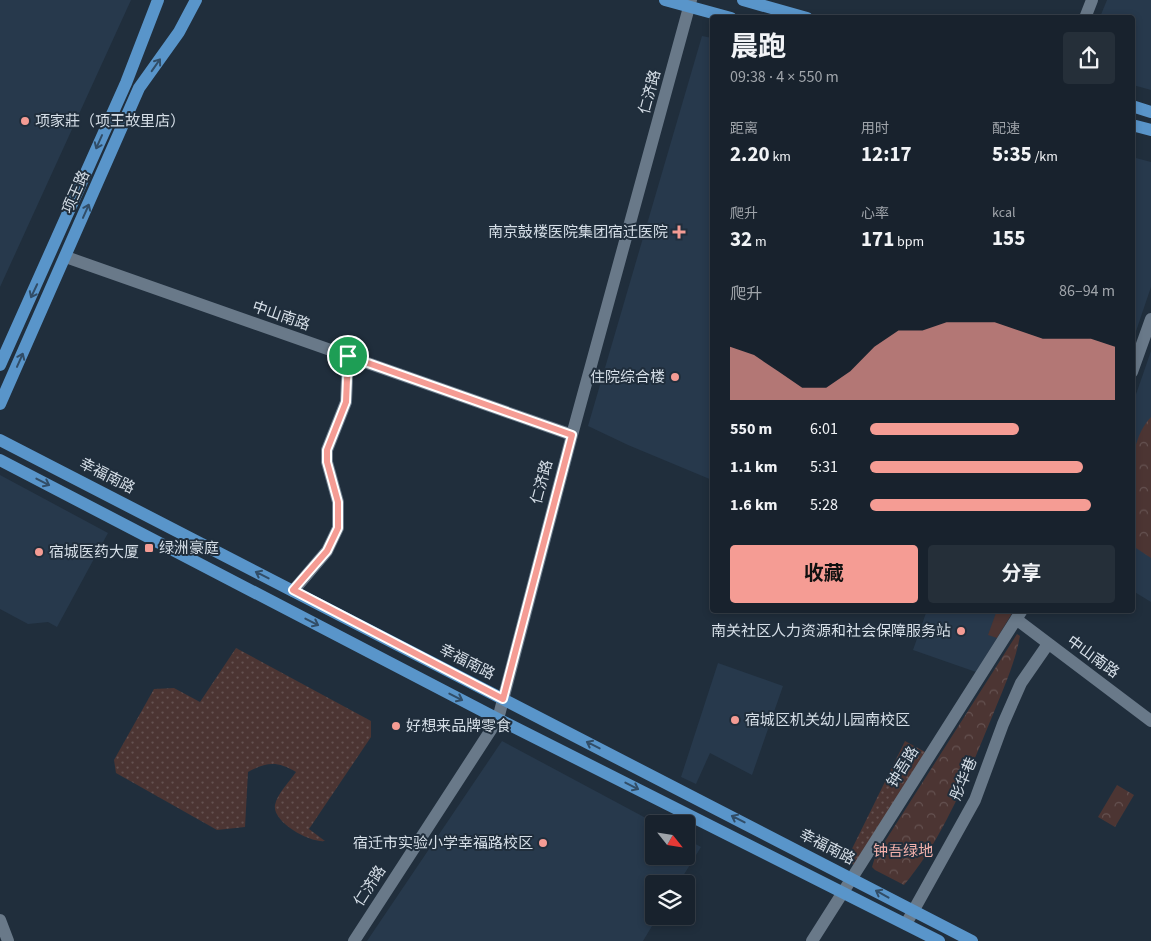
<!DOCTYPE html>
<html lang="zh">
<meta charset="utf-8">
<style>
body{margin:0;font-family:"Source Sans 3","Noto Sans SC",sans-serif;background:#252f39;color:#f1f3f6;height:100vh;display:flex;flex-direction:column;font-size:19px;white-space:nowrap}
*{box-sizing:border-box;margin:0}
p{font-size:16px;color:#9fa4aa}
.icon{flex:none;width:28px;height:28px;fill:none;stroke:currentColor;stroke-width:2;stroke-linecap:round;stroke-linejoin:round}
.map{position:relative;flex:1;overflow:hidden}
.drawer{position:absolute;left:710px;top:15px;width:425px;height:598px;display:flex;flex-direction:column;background:#18222d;border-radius:5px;box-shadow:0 2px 8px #0003,0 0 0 1px #363f49}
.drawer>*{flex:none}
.needle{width:32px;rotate:120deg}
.fabs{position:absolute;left:645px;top:815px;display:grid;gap:10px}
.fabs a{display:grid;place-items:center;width:50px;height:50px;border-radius:5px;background:#18222d;box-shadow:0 2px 8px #0003,0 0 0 1px #363f49;font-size:25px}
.pin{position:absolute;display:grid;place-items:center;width:42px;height:42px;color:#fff;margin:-21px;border:2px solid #fff;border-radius:50%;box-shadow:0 1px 5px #0007}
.round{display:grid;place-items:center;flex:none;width:52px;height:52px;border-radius:5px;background:#252f39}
.head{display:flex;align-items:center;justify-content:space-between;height:85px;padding:0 20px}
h1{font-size:28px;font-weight:700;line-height:38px}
.figures{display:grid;grid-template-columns:repeat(3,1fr);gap:8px;height:85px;padding:5px 20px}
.figures div{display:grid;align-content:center}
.figures b{font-size:21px;font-weight:700}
.figures small{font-size:14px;font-weight:400}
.figures p{font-size:14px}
.chart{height:140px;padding:10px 20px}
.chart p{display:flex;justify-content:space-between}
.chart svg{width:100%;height:90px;margin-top:5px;fill:#f59c94;opacity:.7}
.action{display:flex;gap:10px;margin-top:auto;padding:10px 20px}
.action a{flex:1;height:58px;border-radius:5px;background:#f59c94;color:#111;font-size:20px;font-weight:700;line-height:58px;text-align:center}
.action a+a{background:#252f39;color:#f1f3f6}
ul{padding:0 20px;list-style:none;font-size:16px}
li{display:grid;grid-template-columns:80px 60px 1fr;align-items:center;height:38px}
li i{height:12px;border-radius:6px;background:#f59c94}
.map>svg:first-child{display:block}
.built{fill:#27394c}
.grass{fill:#4c3533}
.park{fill:url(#park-crowns)}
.garden{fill:url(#garden-dots)}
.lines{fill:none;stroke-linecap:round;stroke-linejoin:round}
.minor{stroke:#697989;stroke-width:12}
.major{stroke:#5995ca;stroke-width:12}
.oneway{stroke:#314d67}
.route-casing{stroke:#fff;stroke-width:10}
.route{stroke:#f59c94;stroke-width:6}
.poi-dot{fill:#f59c94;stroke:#202e3c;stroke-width:2}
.labels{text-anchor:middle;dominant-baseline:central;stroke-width:4;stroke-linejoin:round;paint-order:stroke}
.street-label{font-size:15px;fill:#d5dee7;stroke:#202e3c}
.poi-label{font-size:15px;fill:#d5dee7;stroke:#202e3c;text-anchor:start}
.park-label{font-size:15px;fill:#f5b2ac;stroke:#202e3c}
</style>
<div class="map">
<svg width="1151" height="941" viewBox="0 0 1151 941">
<defs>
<pattern id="park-crowns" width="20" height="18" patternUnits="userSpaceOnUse" patternTransform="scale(1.25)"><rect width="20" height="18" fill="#4c3533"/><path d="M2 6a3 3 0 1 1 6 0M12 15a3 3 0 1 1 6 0" fill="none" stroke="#655251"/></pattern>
<pattern id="garden-dots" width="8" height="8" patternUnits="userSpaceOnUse" patternTransform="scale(1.25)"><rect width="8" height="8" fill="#4c3533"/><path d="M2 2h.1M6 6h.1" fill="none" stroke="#655251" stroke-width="1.8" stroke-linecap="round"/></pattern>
</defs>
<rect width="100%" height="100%" fill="#202e3c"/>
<path class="built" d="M 0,0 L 131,0 L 0,287 Z
M 1107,0 L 1151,0 L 1151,90 L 1133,85 L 1132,18 L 1100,17 Z
M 702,36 L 712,38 L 712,480 L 628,445 L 588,426 Z
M 1132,157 L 1151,162 L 1151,287 L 1133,340 Z
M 1151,351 L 1151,602 L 1133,591 L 1133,403 Z
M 0,475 L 108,533 L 57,627 L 48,622 L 28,624 L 0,609 Z
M 927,610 L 1014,610 L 976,672 L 913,650 Z
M 718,663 L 783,686 L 752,775 L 710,753 L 696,784 L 681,777 Z
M 502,741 L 657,824 L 654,824 L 654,856 L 686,856 L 686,839 L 701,847 L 678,884 L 654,884 L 654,916 L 658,916 L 643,941 L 367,941 Z"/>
<path class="grass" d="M 997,610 L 1014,610 L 997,638 L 988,635 Z"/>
<path class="park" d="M 1151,417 L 1151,558 L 1133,546 C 1132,508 1123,446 1151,417 Z
M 1017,634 L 1020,636 C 1015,663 1004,687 994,712 C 969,772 946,835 904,885 L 875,870 L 872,867 L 875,857 Z
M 1117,785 L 1134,795 L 1115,827 L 1098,817 Z"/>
<path class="garden" d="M 236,648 L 371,721 L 371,737 L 309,829 L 325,841 C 310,843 272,822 275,805 C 277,794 290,781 296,772 C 277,761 267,762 248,772 L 245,827 L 217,830 L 116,773 L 114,760 L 154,689 L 174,688 L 200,702 Z
M 905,741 L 927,753 L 856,866 L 846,861 Z"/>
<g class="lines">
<path class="minor" d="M 1085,18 L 1092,0
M 66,257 L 572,435
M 1132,372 L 1151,319
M 293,591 L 327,551 L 338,528 L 338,502 L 327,462 L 327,450 L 346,402 L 348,356
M 1016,619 L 1151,721
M 0,920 L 8,941
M 906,924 L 975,800 L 1003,724 L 1021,683 L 1048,644
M 354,941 L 498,719 L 572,435 L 691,0
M 812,941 L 1022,610"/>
<path class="major" d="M 665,0 L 731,18
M 743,0 L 807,18
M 1132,106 L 1151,112
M 1132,125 L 1151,130
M 0,365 L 126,83 L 158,0
M 0,404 L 139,88 L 179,32 L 196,0
M 0,440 L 972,941
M 0,460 L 498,719 L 939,941"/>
</g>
<defs><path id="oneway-shaft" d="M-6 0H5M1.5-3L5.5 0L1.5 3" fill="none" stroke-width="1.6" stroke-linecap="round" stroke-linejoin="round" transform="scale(1.25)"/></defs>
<g class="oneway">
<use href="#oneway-shaft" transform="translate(156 65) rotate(-55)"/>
<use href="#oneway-shaft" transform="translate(99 142) rotate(114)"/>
<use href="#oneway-shaft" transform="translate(86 211) rotate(-66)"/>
<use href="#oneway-shaft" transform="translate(34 291) rotate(115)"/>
<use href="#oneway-shaft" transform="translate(20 360) rotate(-66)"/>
<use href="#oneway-shaft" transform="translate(43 482) rotate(27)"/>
<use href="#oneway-shaft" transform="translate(262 575) rotate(-153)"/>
<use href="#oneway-shaft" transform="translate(312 622) rotate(27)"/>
<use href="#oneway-shaft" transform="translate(456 697) rotate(27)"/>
<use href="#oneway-shaft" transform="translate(593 745) rotate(-153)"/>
<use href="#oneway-shaft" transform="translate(632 786) rotate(27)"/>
<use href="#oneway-shaft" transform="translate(738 819) rotate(-153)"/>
<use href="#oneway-shaft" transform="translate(882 894) rotate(-151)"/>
</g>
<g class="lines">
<defs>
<path id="route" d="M 348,356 L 572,435 L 503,699 L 293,590 L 327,551 L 338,528 L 338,502 L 327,462 L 327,450 L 346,402 Z"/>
</defs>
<use href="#route" class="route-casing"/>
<use href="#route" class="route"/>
</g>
<g class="poi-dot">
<circle cx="25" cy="121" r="5"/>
<path d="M676.5 224.5h5v5h5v5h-5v5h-5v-5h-5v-5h5z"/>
<circle cx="675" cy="377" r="5"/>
<rect x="144" y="543" width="10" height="10" rx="2.5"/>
<circle cx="39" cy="552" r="5"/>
<circle cx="961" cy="631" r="5"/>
<circle cx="735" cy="720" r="5"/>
<circle cx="396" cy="726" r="5"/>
<circle cx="543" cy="843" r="5"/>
</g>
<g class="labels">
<g class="street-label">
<text transform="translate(650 92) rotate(-75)">仁济路</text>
<text transform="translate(76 192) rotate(-66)">项王路</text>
<text transform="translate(281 316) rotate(19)">中山南路</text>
<text transform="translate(107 476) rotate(27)">幸福南路</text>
<text transform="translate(542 482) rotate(-75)">仁济路</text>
<text transform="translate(1093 657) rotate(36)">中山南路</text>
<text transform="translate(467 662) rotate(27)">幸福南路</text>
<text transform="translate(903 767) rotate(-58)">钟吾路</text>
<text transform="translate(964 779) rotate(-67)">彤华巷</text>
<text transform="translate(827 847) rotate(27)">幸福南路</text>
<text transform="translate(370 886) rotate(-57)">仁济路</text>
</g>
<g class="poi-label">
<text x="35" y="121">项家莊（项王故里店）</text>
<text x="668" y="232" text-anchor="end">南京鼓楼医院集团宿迁医院</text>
<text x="665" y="377" text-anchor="end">住院综合楼</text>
<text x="159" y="548">绿洲豪庭</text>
<text x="49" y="552">宿城医药大厦</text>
<text x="951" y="631" text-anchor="end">南关社区人力资源和社会保障服务站</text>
<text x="745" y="720">宿城区机关幼儿园南校区</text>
<text x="406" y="726">好想来品牌零食</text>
<text x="533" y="843" text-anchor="end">宿迁市实验小学幸福路校区</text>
</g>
<g class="park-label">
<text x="903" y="851">钟吾绿地</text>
</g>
</g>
</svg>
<div class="fabs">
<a><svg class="needle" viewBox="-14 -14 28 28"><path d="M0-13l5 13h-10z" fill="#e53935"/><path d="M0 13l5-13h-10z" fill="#9fa4aa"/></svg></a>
<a><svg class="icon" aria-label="layers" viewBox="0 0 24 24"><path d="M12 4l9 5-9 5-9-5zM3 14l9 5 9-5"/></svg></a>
</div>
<div class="pin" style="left:348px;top:356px;background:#1e9e55"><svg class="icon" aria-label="arrive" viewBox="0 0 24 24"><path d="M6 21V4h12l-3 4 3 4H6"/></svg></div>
<section class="drawer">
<div class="head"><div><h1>晨跑</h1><p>09:38 · 4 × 550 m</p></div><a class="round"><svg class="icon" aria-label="share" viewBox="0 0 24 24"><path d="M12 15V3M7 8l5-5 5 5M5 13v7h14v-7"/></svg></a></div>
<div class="figures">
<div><p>距离</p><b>2.20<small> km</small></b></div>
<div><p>用时</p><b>12:17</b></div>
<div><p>配速</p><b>5:35<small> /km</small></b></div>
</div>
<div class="figures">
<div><p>爬升</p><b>32<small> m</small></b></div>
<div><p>心率</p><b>171<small> bpm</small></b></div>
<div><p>kcal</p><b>155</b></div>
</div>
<div class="chart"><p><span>爬升</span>86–94 m</p>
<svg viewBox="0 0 160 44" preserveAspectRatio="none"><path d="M0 44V18L10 22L20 30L30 38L40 38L50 30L60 18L70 10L80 10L90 6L100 6L110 6L120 10L130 14L140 14L150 14L160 18V44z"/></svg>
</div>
<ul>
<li><b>550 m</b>6:01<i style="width:61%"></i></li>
<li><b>1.1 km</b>5:31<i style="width:87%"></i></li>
<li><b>1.6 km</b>5:28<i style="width:90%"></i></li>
</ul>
<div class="action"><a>收藏</a><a>分享</a></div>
</section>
</div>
